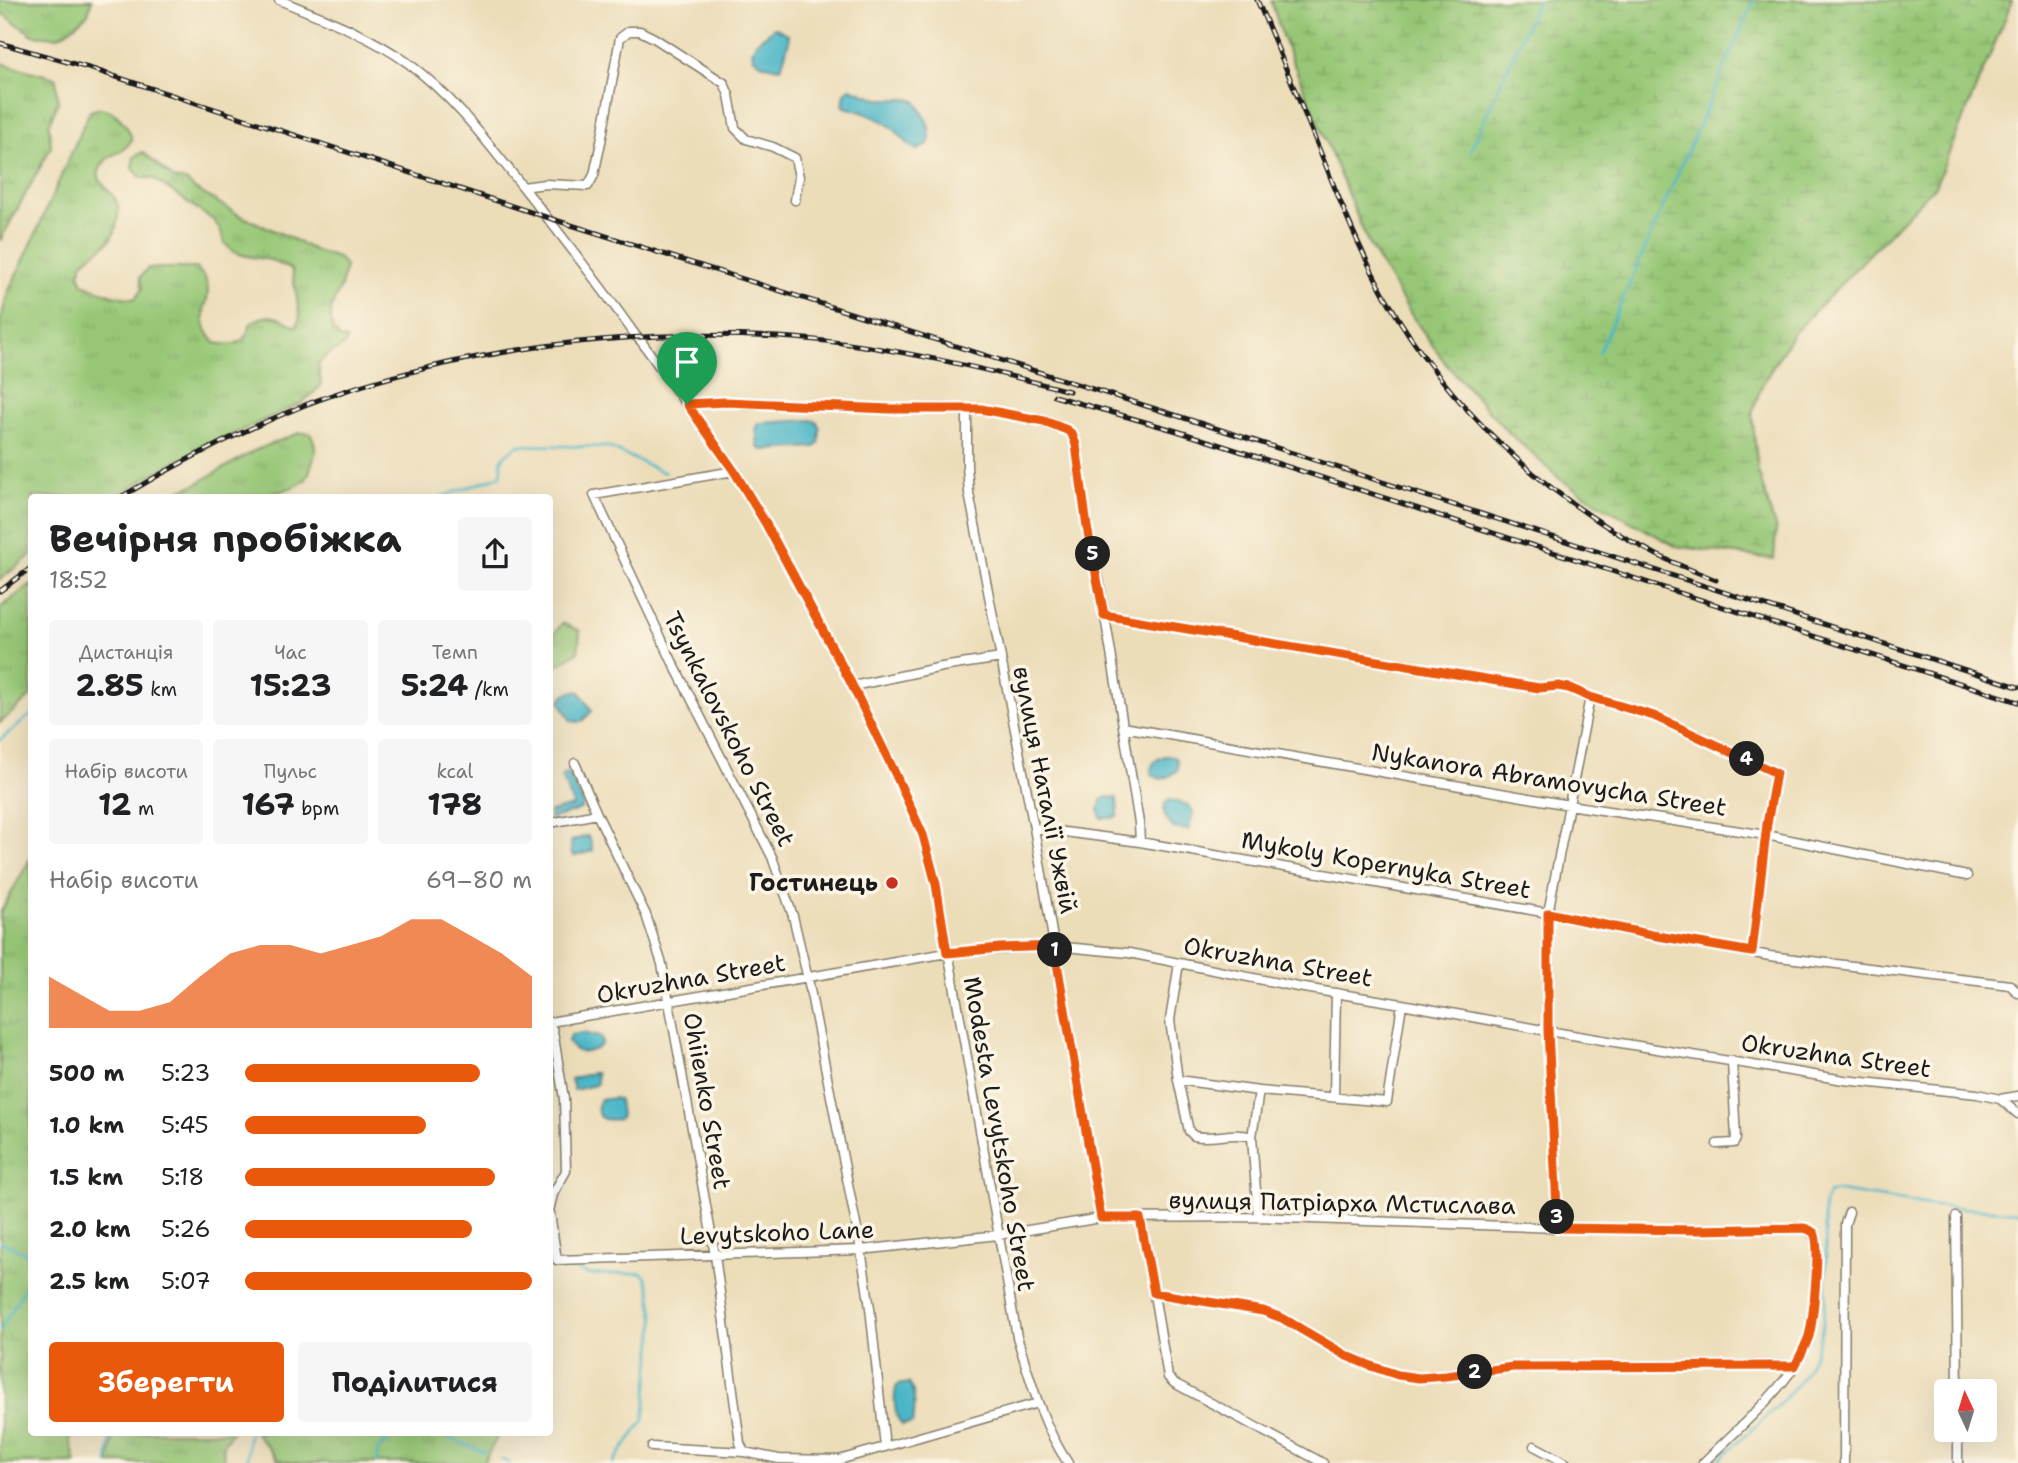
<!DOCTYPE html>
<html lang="uk">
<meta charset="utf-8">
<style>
body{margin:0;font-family:"Shantell Sans",sans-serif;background:#f6f6f6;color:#202124;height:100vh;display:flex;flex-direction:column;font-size:26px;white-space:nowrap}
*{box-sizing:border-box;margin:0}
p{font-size:23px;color:#757577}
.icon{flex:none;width:38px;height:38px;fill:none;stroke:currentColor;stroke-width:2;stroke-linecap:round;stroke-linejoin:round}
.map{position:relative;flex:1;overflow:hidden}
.details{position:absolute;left:28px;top:494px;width:525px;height:942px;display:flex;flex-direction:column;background:#fff;border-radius:7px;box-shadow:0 7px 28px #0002}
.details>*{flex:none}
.needle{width:46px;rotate:356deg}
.tools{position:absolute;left:1934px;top:1379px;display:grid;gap:14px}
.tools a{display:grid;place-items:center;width:63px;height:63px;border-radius:7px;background:#fff;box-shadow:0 7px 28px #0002;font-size:35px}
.pin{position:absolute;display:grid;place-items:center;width:60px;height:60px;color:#fff;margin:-72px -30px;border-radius:50% 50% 50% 0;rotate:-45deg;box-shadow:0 0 7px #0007}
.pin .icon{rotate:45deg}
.km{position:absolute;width:35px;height:35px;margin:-18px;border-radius:50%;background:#222;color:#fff;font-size:19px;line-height:35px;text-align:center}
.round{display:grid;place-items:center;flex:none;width:74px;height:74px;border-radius:7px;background:#f6f6f6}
.head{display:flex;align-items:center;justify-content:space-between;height:119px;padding:0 21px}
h1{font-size:38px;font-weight:700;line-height:52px}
.figures{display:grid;grid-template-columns:repeat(3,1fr);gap:10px;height:119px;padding:7px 21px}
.figures div{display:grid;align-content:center;border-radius:7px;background:#f6f6f6;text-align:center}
.figures b{font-size:30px;font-weight:700}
.figures small{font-size:19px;font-weight:400}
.figures p{font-size:19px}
.chart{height:196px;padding:14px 21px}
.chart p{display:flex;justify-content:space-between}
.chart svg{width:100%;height:126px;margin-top:7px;fill:#ea580c;opacity:.7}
.cta{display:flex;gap:14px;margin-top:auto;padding:14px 21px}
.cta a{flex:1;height:80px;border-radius:7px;background:#ea580c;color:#fff;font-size:28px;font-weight:700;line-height:80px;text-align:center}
.cta a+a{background:#f6f6f6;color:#202124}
ul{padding:0 21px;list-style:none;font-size:23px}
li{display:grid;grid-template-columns:112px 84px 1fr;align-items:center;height:52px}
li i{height:18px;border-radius:9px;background:#ea580c}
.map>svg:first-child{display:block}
.grass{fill:url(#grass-tufts);stroke:#5a7249;stroke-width:2}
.wetland{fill:url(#wetland-marsh);stroke:#5a7249;stroke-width:2}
.water{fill:#4ab6c7;stroke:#336972;stroke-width:2}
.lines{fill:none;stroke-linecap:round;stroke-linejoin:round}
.stream{stroke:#4ab6c7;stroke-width:2.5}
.street-casing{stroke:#847c6a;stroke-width:11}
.street{stroke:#fff;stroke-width:8}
.rail-casing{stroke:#1c1c1c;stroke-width:5}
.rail{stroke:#fcf5e5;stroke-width:2.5;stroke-dasharray:8;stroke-linecap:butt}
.route-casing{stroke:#fff;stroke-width:14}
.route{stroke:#ea580c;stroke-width:9}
.poi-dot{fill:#c8321e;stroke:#fcf5e5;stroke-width:2.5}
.labels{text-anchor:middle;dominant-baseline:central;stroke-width:7;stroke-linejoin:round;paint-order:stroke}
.street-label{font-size:24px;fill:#1c1c1c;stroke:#fcf5e5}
.poi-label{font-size:24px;font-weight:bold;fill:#1c1c1c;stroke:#fcf5e5;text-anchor:end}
</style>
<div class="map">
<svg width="2018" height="1463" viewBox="0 0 2018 1463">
<defs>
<pattern id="grass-tufts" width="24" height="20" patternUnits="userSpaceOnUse" patternTransform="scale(1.75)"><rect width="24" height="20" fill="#97c776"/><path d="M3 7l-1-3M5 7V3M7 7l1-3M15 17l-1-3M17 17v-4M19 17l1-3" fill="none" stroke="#82aa66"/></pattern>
<pattern id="wetland-marsh" width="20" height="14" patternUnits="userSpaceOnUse" patternTransform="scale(1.75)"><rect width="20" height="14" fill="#97c776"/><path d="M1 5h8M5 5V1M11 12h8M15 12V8" fill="none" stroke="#82aa66"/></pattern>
</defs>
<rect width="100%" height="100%" fill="#fcf5e5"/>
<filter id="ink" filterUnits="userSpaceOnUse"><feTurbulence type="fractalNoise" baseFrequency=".0143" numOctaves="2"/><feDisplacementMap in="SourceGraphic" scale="14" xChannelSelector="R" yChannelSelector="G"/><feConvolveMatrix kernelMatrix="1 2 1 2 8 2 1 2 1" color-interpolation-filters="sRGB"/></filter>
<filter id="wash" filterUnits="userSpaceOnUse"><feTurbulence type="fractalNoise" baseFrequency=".00686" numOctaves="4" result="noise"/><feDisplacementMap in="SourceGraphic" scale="28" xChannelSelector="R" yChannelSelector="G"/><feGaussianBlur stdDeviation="1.57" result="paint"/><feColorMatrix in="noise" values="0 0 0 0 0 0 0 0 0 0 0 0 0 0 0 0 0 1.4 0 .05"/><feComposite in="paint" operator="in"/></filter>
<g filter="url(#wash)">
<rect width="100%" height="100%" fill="#ecddb9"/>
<path class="grass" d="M 0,0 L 92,0 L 88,14 L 68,31 L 57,37 L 33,35 L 3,14 L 0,15 Z
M 0,63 L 56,78 L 58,102 L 49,124 L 51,147 L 0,241 Z
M 100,108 C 115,109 129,126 132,140 C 129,144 126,148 121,151 C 116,154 110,155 107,159 C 87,180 108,186 116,200 C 120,207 118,219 116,227 C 110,249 94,249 83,263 C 81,266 81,270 79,273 L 83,284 L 112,295 L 135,299 L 142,289 L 140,277 L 148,268 L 196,268 C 206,277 210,285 207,299 C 207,303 204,307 204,311 C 202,323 207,334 215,343 C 236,347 245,344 251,323 C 269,311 280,317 296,327 L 300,317 L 292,270 L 271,260 L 246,256 L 234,252 L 225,244 L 220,229 L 213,220 L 154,179 L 141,177 L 132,168 L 134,157 L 143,152 L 174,179 L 186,181 L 195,189 L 241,216 L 284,235 L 316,251 L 338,258 L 344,264 L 345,270 L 341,286 L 331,308 L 331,320 L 333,331 L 340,338 L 347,340 L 345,345 L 326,356 L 318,364 L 321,382 L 320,387 L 302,403 L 214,443 L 154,473 L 115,497 L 32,497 L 31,555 L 0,580 L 0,322 L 8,292 L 29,249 L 83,126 L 90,111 Z
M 299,433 L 310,433 C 317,444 316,453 312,464 C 310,469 309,475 306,479 C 283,502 196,497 163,497 L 194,485 L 256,450 Z
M 31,584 L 31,696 L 0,723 L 0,608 Z
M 562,623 L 580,631 L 578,652 L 553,668 L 550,673 L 550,640 Z
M 31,857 L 32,1432 L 72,1432 L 70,1440 L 76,1463 L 0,1463 L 0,913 Z
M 114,1432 L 232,1432 L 223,1445 L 224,1463 L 109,1463 Z
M 255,1432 L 500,1432 L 483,1463 L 294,1463 L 278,1460 Z"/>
<path class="wetland" d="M 1271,0 L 2012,0 L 2005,19 L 1935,186 L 1792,335 L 1762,385 L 1752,413 L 1758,471 L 1776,530 L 1774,559 L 1675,546 L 1615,513 L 1561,480 L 1507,431 L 1446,364 L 1412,316 L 1369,245 L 1282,36 Z"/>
<path class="water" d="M 773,28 L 776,28 L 788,34 L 789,41 L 781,68 C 770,67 742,61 756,43 C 761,37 768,35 773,28 Z
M 850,88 L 879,99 L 909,99 L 916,101 C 923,114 935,130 928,145 L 917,150 C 908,146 903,138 896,131 C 882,118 863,112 845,107 L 843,105 L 845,93 Z
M 811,420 L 817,422 L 820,428 L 819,444 L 815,447 L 762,450 L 758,447 L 756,426 L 760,423 Z
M 574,691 L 580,692 L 592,711 L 581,722 L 571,721 L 560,701 L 565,694 Z
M 1165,756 L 1172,756 L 1177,759 L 1178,770 L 1168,777 L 1160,779 L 1151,774 C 1151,763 1155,760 1165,756 Z
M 568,773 L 583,803 L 582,808 L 576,811 L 550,819 L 550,812 L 573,806 L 573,804 L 562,778 L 563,774 Z
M 1106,797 L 1117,798 L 1118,816 L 1112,818 L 1101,818 L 1099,811 L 1101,800 Z
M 1170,800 L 1189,805 L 1193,812 L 1189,830 L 1173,828 C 1166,820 1161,813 1166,802 Z
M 587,836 L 590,839 L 593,851 L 574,856 L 571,852 L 571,841 Z
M 583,1033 L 600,1037 L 602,1041 L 601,1045 C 591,1054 574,1056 568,1041 L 571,1035 Z
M 592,1073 L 596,1073 L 597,1083 L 595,1085 L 574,1090 L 571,1079 Z
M 615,1098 L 619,1100 L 621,1115 L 619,1119 C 602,1121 594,1119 599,1100 Z
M 909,1383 C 916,1392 915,1412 913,1423 L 902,1425 C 894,1417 893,1395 897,1385 Z"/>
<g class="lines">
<path class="stream" d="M 1470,151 L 1538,0
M 1599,353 L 1754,0
M 441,497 L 500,476 L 502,471 L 501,461 L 505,455 L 518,445 L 608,447 L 665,473
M 1131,738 L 1146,832
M 0,740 L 32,714
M 0,1242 L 32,1256
M 569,1267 L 590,1275 L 641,1273 L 646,1277 L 650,1289 L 655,1322 L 644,1420 L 613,1463
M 0,1331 L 32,1275
M 434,1432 L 484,1452
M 502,1460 L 509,1463
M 108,1463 L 111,1432
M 247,1463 L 249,1432
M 377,1463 L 378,1449 L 397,1432
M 1716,1463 C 1742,1435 1777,1412 1800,1380 C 1836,1331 1825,1260 1824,1203 L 1829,1193 L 1839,1191 L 1936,1206 L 2018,1212"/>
</g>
</g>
<g filter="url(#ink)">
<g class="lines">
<defs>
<path id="street" d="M 279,0 C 323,18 369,35 408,63 C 455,98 487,142 523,187 C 562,236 600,285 636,336 L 641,341 L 734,471 L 766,525 L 850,681 L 894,771 L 923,835 L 936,884 L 1017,1337 C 1031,1381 1042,1425 1068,1463
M 523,187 L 545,184 L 588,186 L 594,175 L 601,142 L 620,38 L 629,31 L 640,31 L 654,38 L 724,83 L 729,95 L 735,128 L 746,139 L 773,147 L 795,158 L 799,177 L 795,200
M 687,404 L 726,402 L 890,409 L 945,408 L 967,410 L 981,409 L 1043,421 L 1067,430 L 1072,434 L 1076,445 L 1087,527 L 1099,580 L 1139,823 L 1140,842
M 967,410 L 967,466 L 969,493 L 1034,828 L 1101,1218
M 734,471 L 594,495 L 672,661 L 772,857 L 793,916 L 808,979 L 861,1250 L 870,1308 L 885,1447
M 1104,615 L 1539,688 L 1558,686 L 1569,688 L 1590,697 L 1654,716 L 1776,773 L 1767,824 L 1752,952
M 853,686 L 942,667 L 1001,658
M 1123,727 L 1569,805 L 1766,835 L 1967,876
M 575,763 L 597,814 L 646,915 L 662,964 L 715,1255 L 740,1443 L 744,1452 L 779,1459 L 839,1460 L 1038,1403
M 550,823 L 597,814
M 1034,828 L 1140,842 L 1548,913 L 1652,935 L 1770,956 L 2010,985 L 2018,993
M 1179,963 L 1170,1020 L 1178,1080 L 1259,1091 L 1252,1137 L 1258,1217
M 550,1022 L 947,953 L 1054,946 L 1129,953 L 1298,987 L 1402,1004 L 1548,1031 L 1844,1080 L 1977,1094 L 2000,1099 L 2018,1096
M 550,1024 L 553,1031 L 564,1099 L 566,1171 L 553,1194 L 550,1207
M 1178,1080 L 1189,1131 L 1194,1136 C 1213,1140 1232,1131 1252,1137
M 1259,1091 L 1387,1102 L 1402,1004
M 1334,1097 L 1336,993
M 2000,1099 L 2018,1114
M 1717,1144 L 1734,1143 L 1736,1139 L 1732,1061
M 550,1213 L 557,1260 L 861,1250 L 998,1235 L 1101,1218 L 1258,1217 L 1558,1228 L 1696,1230 L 1804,1228 C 1820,1234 1816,1250 1816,1265 C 1815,1292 1815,1320 1806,1345 C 1792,1383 1733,1433 1703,1463
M 1956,1217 L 1958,1391
M 1141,1218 L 1168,1377 L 1174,1383 L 1323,1463
M 1558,1228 L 1548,1031 L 1548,913 L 1590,697
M 1154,1293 L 1263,1311 L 1282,1318 L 1347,1356 L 1371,1366 L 1398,1375 L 1419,1378 L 1446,1376 L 1513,1367 L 1795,1365
M 1958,1430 L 1958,1463
M 1534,1446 L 1566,1463
M 652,1447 L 744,1452
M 1844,1463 L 1845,1224 L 1849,1212"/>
</defs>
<use href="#street" class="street-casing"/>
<use href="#street" class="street"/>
<defs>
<path id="rail" d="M 1257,0 C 1280,53 1302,107 1324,161 C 1342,207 1361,253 1385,296 C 1447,406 1545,498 1657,555 C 1676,564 1696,572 1716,580
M 0,43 L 92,69 L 549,218 L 1178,416 L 2018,687
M 1054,396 L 1177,431 L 2018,702
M 121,497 C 179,462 241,431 305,405 C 346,389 389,377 431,367 C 545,340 661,331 778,337 C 872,342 978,367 1069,391
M 0,591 L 32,567"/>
</defs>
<use href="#rail" class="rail-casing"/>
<use href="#rail" class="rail"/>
</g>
</g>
<g class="lines" filter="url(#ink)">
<defs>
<path id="route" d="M 726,402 L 890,409 L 981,409 L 1044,421 L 1067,430 L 1072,434 L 1076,445 L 1087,527 L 1104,615 L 1539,688 L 1558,686 L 1569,688 L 1590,697 L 1654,716 L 1776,773 L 1767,824 L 1752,952 L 1652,935 L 1548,913 L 1548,1031 L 1558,1228 L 1696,1230 L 1804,1228 C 1808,1229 1811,1230 1814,1233 C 1821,1244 1813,1321 1809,1336 C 1805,1347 1800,1356 1795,1366 L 1513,1367 L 1446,1376 L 1419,1378 L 1398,1375 L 1371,1366 L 1347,1356 L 1282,1318 L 1263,1311 L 1154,1293 L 1140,1218 L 1101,1218 L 1054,946 L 1000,948 L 947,953 L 936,884 L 923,835 L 894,771 L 850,681 L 766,524 L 734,471 L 687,404 Z"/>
</defs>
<use href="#route" class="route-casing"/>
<use href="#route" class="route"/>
</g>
<circle class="poi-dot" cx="892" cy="883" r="7"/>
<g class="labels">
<g class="street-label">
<text transform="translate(729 729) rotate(63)">Tsynkalovskoho Street</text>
<text transform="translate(1549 780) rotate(9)">Nykanora Abramovycha Street</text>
<text transform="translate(1045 790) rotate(79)">вулиця Наталії Ужвій</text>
<text transform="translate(1386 865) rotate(10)">Mykoly Kopernyka Street</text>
<text transform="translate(1278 962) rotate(10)">Okruzhna Street</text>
<text transform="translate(691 979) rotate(-10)">Okruzhna Street</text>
<text transform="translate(1836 1056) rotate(8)">Okruzhna Street</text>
<text transform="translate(707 1101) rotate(80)">Ohiienko Street</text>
<text transform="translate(999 1134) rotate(80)">Modesta Levytskoho Street</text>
<text transform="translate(1342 1203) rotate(1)">вулиця Патріарха Мстислава</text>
<text transform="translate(777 1233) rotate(-2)">Levytskoho Lane</text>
</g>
<g class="poi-label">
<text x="878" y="883">Гостинець</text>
</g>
</g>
</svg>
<div class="tools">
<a><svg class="needle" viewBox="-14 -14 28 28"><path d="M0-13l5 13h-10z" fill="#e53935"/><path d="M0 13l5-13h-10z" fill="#757577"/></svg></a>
</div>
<div class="pin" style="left:687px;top:404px;background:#1e9e55"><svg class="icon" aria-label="arrive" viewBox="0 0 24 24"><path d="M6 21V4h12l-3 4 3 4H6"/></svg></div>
<b class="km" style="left:1055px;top:950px">1</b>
<b class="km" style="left:1475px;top:1372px">2</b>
<b class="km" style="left:1557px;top:1217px">3</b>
<b class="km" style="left:1747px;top:759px">4</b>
<b class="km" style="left:1093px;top:554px">5</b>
<section class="details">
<div class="head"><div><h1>Вечірня пробіжка</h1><p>18:52</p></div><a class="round"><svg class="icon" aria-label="share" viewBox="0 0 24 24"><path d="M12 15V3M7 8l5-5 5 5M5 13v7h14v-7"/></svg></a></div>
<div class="figures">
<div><p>Дистанція</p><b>2.85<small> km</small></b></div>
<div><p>Час</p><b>15:23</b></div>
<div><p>Темп</p><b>5:24<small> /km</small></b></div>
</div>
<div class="figures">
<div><p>Набір висоти</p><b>12<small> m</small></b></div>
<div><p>Пульс</p><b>167<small> bpm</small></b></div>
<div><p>kcal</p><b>178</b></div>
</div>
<div class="chart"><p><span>Набір висоти</span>69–80 m</p>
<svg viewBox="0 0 160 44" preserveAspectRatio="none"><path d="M0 44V26L10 32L20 38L30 38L40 35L50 26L60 18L70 15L80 15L90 18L100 15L110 12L120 6L130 6L140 12L150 18L160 26V44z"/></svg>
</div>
<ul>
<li><b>500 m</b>5:23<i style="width:82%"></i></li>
<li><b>1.0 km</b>5:45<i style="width:63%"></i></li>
<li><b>1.5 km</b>5:18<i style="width:87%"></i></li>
<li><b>2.0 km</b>5:26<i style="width:79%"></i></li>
<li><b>2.5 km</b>5:07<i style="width:100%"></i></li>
</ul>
<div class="cta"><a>Зберегти</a><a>Поділитися</a></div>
</section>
</div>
